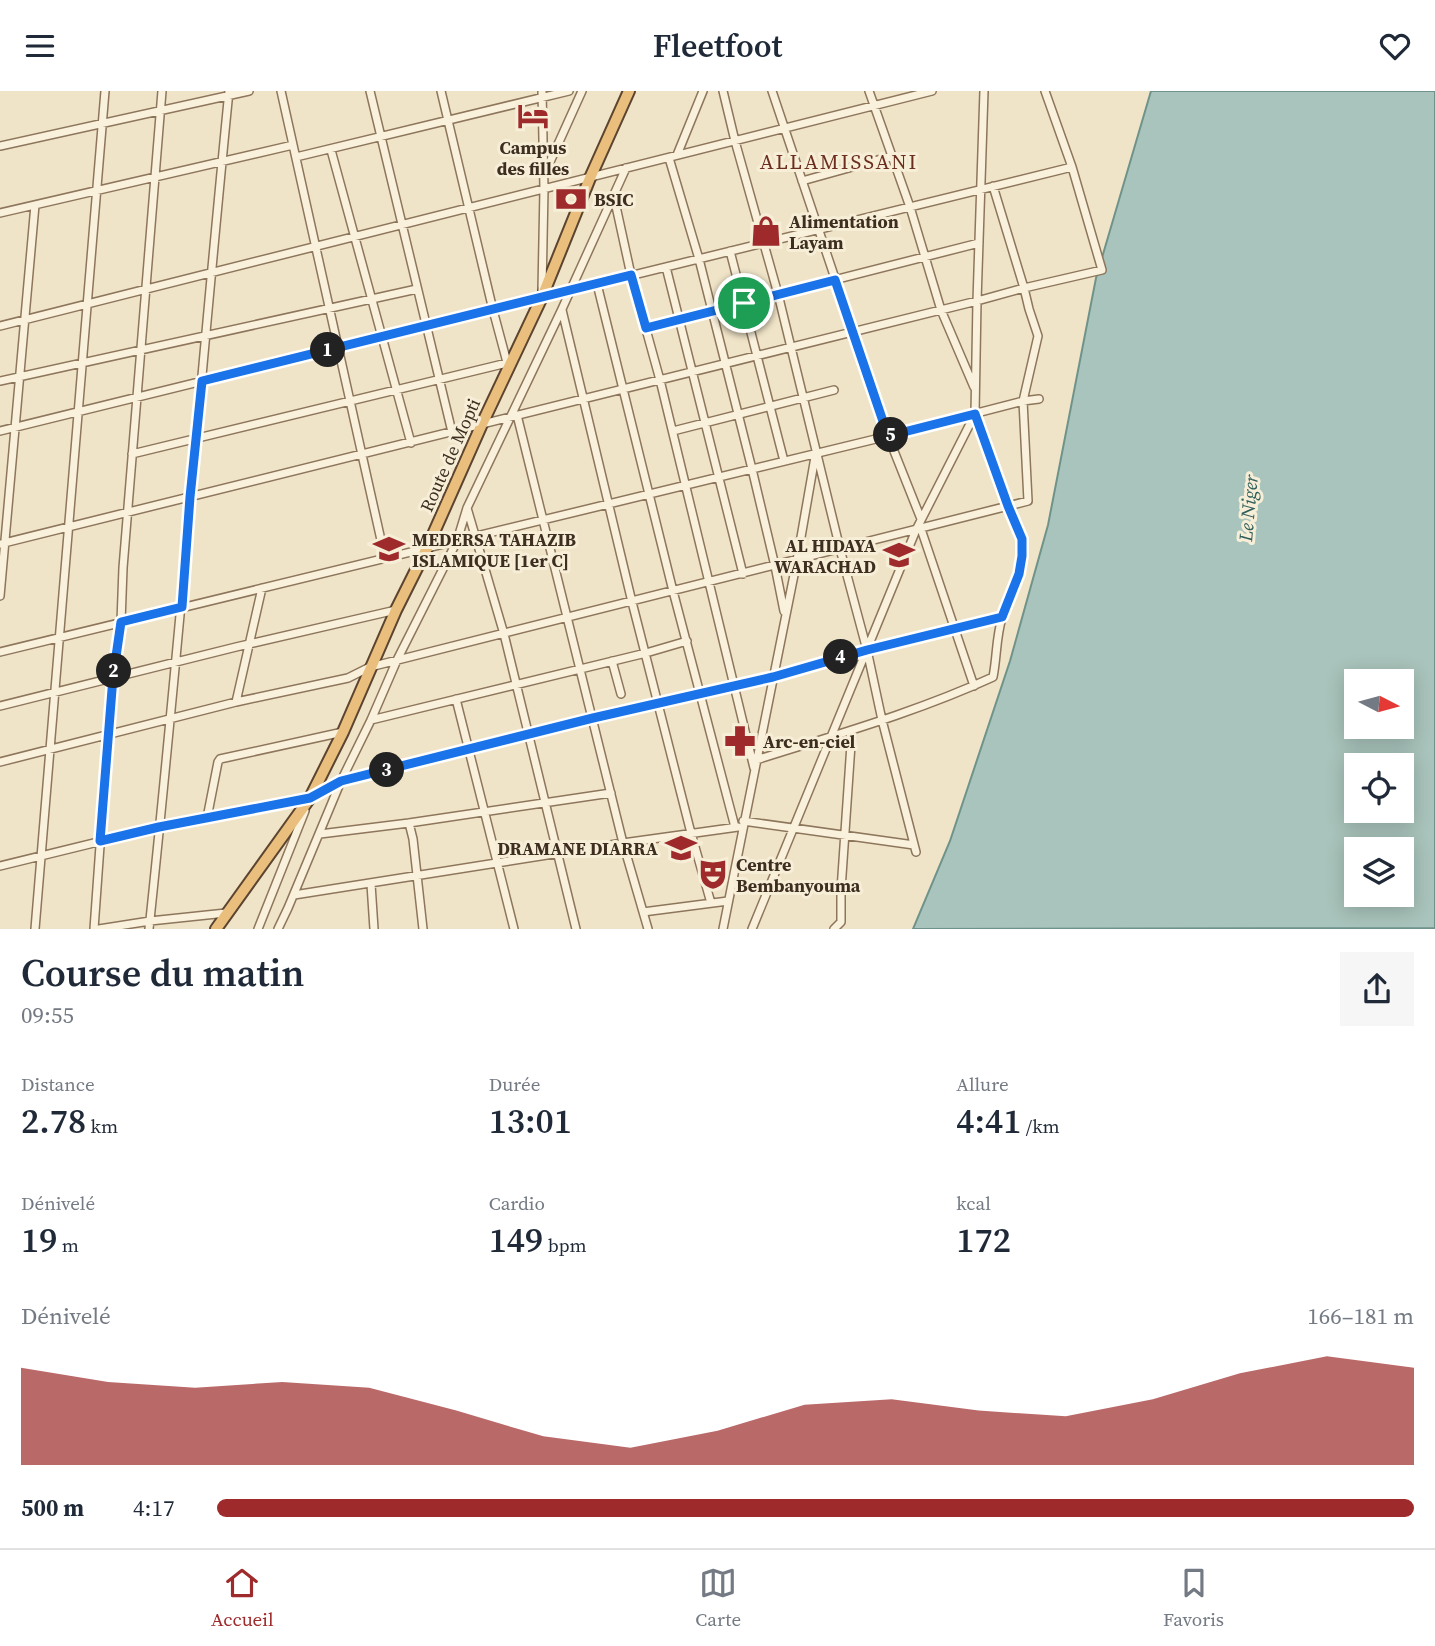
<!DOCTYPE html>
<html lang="fr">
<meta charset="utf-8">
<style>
body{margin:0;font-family:"Source Serif 4",serif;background:#f6f6f7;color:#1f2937;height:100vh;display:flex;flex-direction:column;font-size:26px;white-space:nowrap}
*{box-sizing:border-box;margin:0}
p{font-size:23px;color:#747a83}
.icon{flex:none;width:38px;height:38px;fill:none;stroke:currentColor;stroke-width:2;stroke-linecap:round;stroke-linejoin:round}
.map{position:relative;height:838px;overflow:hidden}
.drawer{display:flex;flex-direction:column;background:#fff;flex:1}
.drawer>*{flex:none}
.needle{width:46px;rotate:96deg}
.fabs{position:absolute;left:1344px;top:578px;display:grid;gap:14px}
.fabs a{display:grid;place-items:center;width:70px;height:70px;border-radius:0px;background:#fff;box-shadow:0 4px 18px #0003;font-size:35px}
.pin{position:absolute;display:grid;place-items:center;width:60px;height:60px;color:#fff;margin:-30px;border:4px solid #fff;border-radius:50%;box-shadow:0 2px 7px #0007}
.km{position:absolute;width:35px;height:35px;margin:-18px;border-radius:50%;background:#222;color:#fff;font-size:19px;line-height:35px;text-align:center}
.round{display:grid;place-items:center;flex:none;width:74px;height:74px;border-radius:0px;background:#f6f6f7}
.summary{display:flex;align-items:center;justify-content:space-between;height:119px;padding:0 21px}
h1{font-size:38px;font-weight:600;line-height:52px}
.metrics{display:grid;grid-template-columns:repeat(3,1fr);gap:10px;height:119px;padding:7px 21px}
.metrics div{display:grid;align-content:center}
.metrics b{font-size:35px;font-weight:600}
.metrics small{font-size:19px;font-weight:400}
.metrics p{font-size:19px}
.chart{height:196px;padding:14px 21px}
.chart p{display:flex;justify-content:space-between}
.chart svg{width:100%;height:126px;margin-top:7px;fill:#9e2a2b;opacity:.7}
ul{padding:0 21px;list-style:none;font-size:23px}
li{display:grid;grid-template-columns:112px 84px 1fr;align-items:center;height:52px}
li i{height:18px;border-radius:9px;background:#9e2a2b}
header{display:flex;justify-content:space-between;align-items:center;height:91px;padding:0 21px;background:#fff;font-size:32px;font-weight:600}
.tab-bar{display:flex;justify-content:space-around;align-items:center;height:98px;border-top:2px solid #e0e1e3;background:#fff;font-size:19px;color:#747a83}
.tab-bar a{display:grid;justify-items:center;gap:4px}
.tab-bar .on{color:#9e2a2b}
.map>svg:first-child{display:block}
.water{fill:#a9c4bc;stroke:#6f938a;stroke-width:2;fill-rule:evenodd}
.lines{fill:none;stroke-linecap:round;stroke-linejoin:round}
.minor-casing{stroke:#8d765c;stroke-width:10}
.trunk-casing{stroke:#5b4430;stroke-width:14}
.minor{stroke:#faf1dc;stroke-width:7}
.trunk{stroke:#eabe7c;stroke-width:10}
.route-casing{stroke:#fff;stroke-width:14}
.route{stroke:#1a73e8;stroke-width:9}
.labels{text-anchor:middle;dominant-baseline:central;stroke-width:6;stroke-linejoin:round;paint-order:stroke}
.poi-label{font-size:18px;font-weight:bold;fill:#3d2e20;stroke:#f7eed8;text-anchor:start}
.street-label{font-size:18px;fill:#3d2e20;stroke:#f7eed8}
.water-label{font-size:19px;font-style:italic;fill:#2f5d5a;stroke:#f7eed8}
.quarter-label{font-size:21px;letter-spacing:2px;fill:#6b2e1e;stroke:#f7eed8}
</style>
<header><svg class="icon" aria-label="menu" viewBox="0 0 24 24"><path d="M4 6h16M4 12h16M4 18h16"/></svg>Fleetfoot<svg class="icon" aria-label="heart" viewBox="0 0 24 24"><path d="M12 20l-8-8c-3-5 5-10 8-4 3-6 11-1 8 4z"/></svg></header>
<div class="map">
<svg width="1435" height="838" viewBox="0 0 1435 838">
<rect width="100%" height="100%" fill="#f0e4c8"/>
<path class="water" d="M 1151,0 L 1435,0 L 1435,837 L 913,838 L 950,750 L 1010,570 L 1048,434 L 1096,187 ZM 1356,590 L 1402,590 L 1402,635 L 1356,635 ZM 1356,674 L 1402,674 L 1402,719 L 1356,719 ZM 1356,758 L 1402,758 L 1402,803 L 1356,803 Z"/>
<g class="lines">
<defs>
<path id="minor" d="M 281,0 L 385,467
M 370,0 L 452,341
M 441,0 L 493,219 L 508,275
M 542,0 L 544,98 L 542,199
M 723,0 L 735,50 L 778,203 L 840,458 L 867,559 L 882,629 L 916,761
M 772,0 L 888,345 L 921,428
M 869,0 L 910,116 L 941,219 L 974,296
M 0,55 L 249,0
M 331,59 L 411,352
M 677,64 L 703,0
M 296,66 L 569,0
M 669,67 L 699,168 L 752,378 L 775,475 L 784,520
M 545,82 L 582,0
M 802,90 L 892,65
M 614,106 L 631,184 L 660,289 L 754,677
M 0,122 L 293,54
M 730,160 L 784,370
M 666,176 L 743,483
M 597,193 L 673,500 L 735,736
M 562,219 L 632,511 L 691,742 L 711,812
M 0,235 L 932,0
M 646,237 L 979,152
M 0,290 L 417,198
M 517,324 L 623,752 L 648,838
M 0,340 L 1072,76
M 673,340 L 834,299
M 132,363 L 507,272
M 467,417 L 504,543 L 576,838
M 921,438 L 974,595
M 0,453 L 977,210 L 1024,197 L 1102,179 L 1072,76 L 1045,0
M 0,505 L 35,114
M 0,561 L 888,345 L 1023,310 L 1039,308
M 612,570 L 621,603
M 456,608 L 514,838
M 236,611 L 262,497
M 0,615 L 236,556 L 396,519
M 371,629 L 646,562 L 687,550
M 756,669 C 835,644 917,621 993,586 C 997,566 996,546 1002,527 C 1012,496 1023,483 1022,448 L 975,323
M 0,671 L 236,611 L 348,587 L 370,576 L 1028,410 L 1023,310 L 1038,245 L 1029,218 L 1024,197 L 993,95
M 207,727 L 218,671 L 220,668 L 343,641
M 743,730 L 914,754
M 409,732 L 413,748 L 423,838
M 320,743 L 409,732 L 611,702
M 0,775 L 159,736 L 310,707 L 341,690 L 593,627 L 773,586 L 867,559 L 1002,526
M 371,793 L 374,838
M 294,804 L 623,752 L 738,736
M 643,821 L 728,810
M 35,838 L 105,0
M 94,838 L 108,644 L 121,531 L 123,477 L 162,0
M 99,838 L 150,830 L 226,822
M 149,838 C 179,559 201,279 229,0
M 258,838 L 305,720
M 278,838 L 288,817 L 341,690 L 371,629 L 397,569 L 457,450 L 467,417 L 562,218 L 626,77
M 723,838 L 797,469 L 815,366
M 752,838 L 916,439 L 975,323 L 977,210 L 984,0
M 834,838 L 841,831 L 841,799 L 852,639"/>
<path id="trunk" d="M 216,838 L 310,707 L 343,641 L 396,519 L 427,457 L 482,333 L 542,206 L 590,87 L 629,0"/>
</defs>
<use href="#minor" class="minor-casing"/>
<use href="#trunk" class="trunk-casing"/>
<use href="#minor" class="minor"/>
<use href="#trunk" class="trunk"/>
</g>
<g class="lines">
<defs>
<path id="route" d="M 631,184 L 646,237 L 835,189 L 888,345 L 975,323 L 1008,415 L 1022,448 L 1022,465 L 1019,483 L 1002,526 L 867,559 L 773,586 L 593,627 L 341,690 L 310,707 L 159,736 L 100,750 L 113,586 L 121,531 L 182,516 L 190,406 L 202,290 Z"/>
</defs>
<use href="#route" class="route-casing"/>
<use href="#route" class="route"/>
</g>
<defs>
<symbol id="hotel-bare" viewBox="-9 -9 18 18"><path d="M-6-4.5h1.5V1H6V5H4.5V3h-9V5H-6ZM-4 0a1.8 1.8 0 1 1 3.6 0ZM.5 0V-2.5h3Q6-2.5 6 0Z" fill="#9e2a2b" stroke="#f7eed8" stroke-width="2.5" paint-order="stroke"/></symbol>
<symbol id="bank-bare" viewBox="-9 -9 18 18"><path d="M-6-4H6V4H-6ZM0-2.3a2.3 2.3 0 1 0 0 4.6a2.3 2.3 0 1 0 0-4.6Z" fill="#9e2a2b" stroke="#f7eed8" stroke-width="2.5" paint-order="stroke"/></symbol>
<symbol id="shop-bare" viewBox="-9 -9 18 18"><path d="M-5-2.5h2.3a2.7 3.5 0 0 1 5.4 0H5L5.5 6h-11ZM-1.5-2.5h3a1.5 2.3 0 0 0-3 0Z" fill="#9e2a2b" stroke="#f7eed8" stroke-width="2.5" paint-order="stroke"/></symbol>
<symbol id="school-bare" viewBox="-9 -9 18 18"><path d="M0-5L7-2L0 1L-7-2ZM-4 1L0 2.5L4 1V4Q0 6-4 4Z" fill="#9e2a2b" stroke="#f7eed8" stroke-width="2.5" paint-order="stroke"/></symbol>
<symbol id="pharmacy-bare" viewBox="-9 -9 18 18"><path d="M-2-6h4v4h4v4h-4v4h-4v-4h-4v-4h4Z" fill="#9e2a2b" stroke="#f7eed8" stroke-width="2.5" paint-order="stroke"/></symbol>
<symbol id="theatre-bare" viewBox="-9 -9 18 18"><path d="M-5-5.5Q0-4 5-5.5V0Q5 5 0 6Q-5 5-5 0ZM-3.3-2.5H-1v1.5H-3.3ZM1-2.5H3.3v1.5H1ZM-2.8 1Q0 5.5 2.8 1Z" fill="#9e2a2b" stroke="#f7eed8" stroke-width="2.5" paint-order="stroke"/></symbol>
</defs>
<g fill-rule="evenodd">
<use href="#hotel-bare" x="511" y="3" width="44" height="44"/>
<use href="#bank-bare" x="549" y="86" width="44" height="44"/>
<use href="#shop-bare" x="744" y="118" width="44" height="44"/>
<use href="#school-bare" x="367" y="436" width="44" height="44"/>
<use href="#school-bare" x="877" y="442" width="44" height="44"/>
<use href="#pharmacy-bare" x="718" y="628" width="44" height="44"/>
<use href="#school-bare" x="659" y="735" width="44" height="44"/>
<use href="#theatre-bare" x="691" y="761" width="44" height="44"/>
</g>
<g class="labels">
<g class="poi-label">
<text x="533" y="56" text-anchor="middle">Campus<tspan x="533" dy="21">des filles</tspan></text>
<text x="594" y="108">BSIC</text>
<text x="789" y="130">Alimentation<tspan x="789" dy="21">Layam</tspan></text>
<text x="412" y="448">MEDERSA TAHAZIB<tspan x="412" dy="21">ISLAMIQUE [1er C]</tspan></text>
<text x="876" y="454" text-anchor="end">AL HIDAYA<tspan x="876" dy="21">WARACHAD</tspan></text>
<text x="763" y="650">Arc-en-ciel</text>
<text x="658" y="757" text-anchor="end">DRAMANE DIARRA</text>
<text x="736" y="773">Centre<tspan x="736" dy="21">Bembanyouma</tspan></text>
</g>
<g class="street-label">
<text transform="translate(450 364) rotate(-66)">Route de Mopti</text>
</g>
<g class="water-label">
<text transform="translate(1248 417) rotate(-85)">Le Niger</text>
</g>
<g class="quarter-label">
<text x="839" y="70">ALLAMISSANI</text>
</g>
</g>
</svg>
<div class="fabs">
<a><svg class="needle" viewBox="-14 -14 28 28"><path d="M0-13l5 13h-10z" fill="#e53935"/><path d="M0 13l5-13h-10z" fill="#747a83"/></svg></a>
<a><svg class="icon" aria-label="locate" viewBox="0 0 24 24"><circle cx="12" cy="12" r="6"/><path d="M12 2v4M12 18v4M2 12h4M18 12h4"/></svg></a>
<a><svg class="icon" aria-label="layers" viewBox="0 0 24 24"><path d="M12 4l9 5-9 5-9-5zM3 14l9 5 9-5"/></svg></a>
</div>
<div class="pin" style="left:744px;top:212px;background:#1e9e55"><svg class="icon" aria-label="arrive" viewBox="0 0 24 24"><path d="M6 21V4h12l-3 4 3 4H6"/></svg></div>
<b class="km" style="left:328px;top:259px">1</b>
<b class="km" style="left:114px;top:580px">2</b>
<b class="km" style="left:387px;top:679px">3</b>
<b class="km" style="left:841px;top:566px">4</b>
<b class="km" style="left:891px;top:344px">5</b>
</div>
<section class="drawer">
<div class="summary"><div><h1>Course du matin</h1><p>09:55</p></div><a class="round"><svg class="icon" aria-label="share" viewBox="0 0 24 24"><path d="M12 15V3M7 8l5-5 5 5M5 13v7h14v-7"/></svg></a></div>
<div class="metrics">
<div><p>Distance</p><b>2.78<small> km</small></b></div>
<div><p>Durée</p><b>13:01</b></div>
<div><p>Allure</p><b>4:41<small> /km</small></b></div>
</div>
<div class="metrics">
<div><p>Dénivelé</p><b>19<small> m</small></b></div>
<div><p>Cardio</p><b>149<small> bpm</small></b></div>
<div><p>kcal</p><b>172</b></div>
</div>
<div class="chart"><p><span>Dénivelé</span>166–181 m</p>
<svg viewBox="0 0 160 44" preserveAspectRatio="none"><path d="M0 44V10L10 15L20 17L30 15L40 17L50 25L60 34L70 38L80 32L90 23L100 21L110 25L120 27L130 21L140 12L150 6L160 10V44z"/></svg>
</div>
<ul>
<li><b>500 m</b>4:17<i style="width:100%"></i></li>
</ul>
</section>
<nav class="tab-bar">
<a class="on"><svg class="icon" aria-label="home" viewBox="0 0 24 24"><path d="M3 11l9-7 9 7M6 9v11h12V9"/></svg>Accueil</a>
<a><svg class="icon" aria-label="map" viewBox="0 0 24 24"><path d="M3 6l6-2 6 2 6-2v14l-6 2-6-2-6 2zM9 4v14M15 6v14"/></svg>Carte</a>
<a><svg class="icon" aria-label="saved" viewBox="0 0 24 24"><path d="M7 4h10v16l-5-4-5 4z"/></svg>Favoris</a>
</nav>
